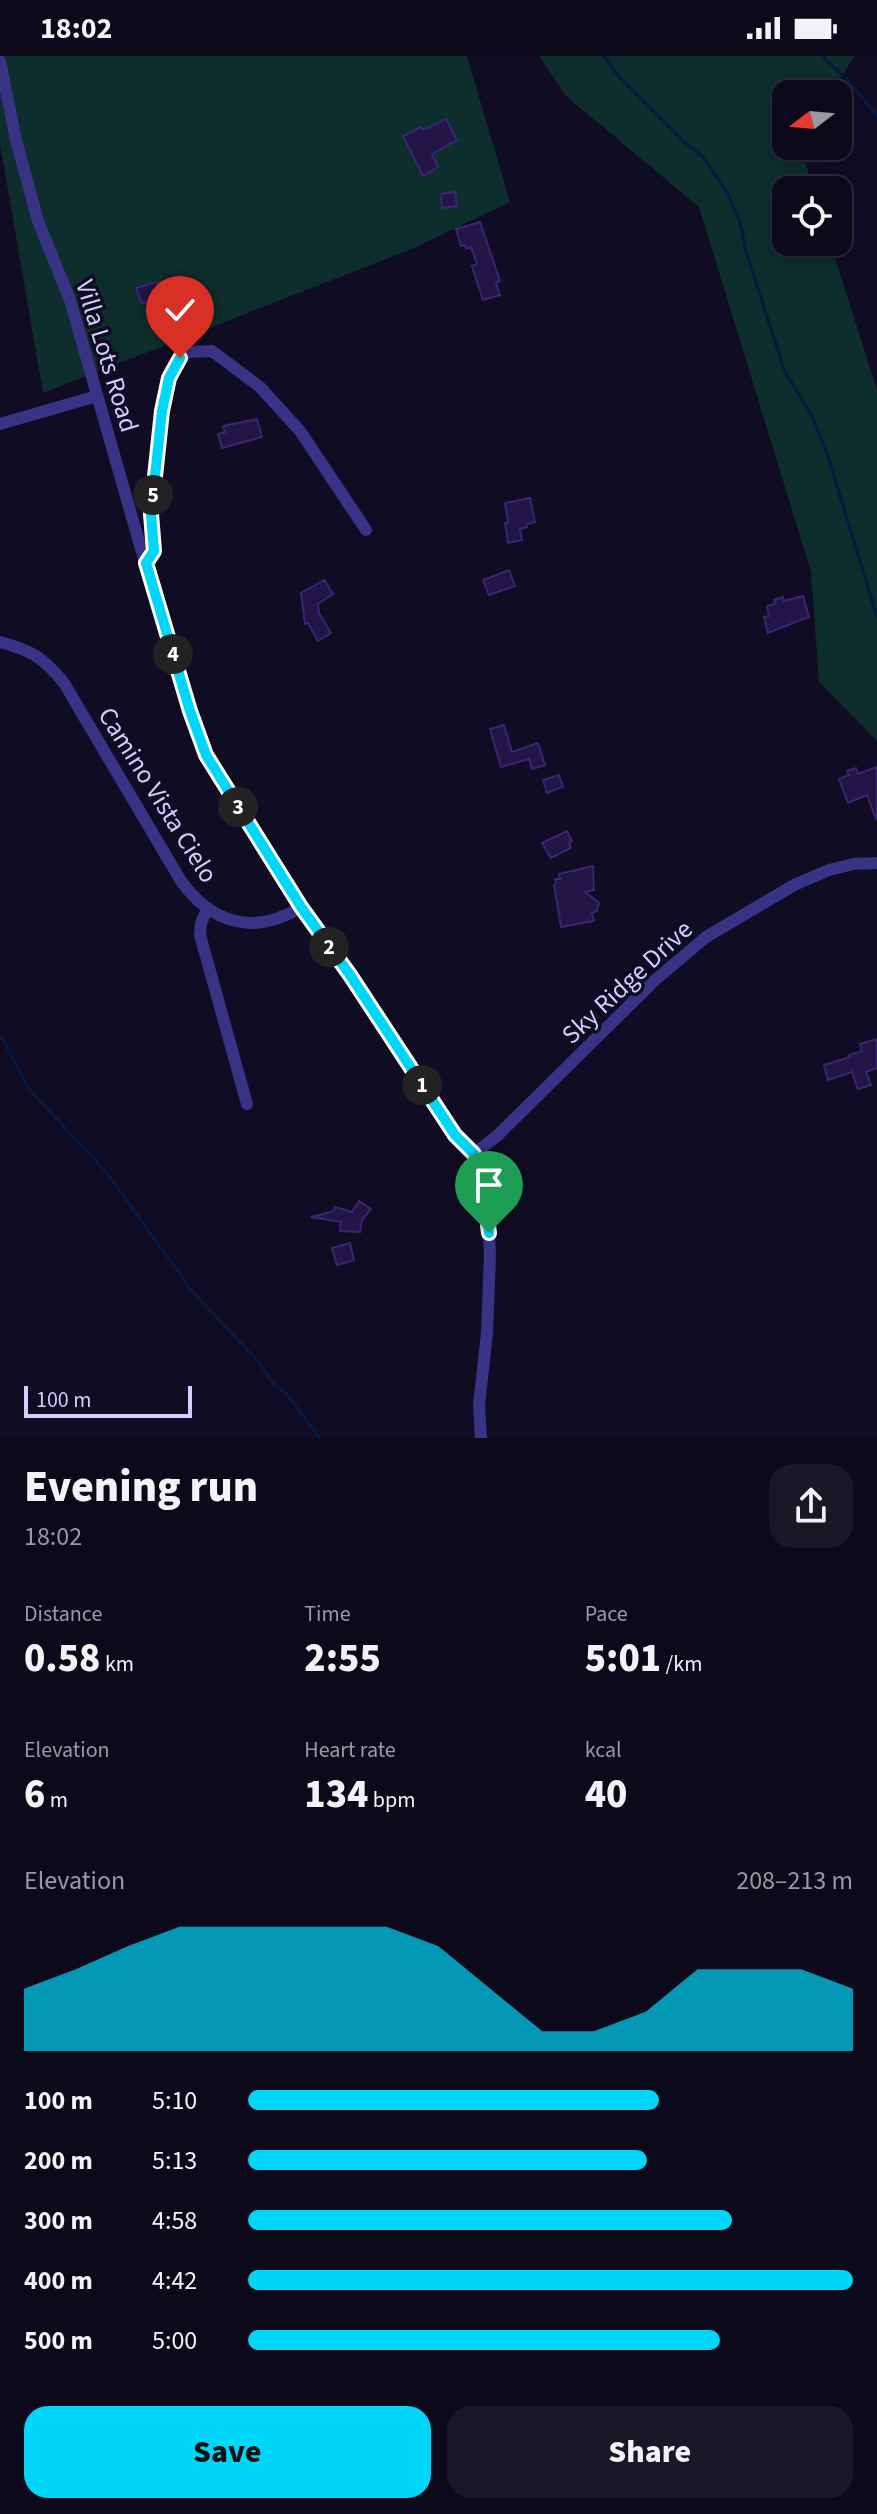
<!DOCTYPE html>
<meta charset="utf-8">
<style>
body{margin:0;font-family:"Source Sans 3",sans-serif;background:#1a1727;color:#f1f3f6;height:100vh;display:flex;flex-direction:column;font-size:30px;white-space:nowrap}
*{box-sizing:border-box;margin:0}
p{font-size:26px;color:#9a9aa2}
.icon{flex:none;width:44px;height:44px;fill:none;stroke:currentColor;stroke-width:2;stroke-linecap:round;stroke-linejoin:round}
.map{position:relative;height:1382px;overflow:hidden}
.side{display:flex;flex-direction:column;background:#0c091a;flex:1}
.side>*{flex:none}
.needle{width:52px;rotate:254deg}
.buttons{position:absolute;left:772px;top:24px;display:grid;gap:16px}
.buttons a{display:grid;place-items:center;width:80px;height:80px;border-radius:16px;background:#0c091a;box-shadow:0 4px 12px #0003,0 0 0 2px #2c2a39;font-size:40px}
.scale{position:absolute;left:24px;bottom:20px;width:168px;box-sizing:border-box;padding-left:8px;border:4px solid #d5cdff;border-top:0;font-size:22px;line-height:28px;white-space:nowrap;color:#d5cdff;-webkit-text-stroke:6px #100c23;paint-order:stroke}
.pin{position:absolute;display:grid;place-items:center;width:68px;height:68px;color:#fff;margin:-82px -34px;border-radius:50% 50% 50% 0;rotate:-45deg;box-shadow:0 0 8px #0007}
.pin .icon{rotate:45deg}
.km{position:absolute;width:40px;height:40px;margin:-20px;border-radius:50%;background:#222;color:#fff;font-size:22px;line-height:40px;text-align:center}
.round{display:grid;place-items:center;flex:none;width:84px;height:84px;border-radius:24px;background:#1a1727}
.overview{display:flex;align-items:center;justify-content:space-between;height:136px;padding:0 24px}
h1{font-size:44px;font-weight:800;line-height:60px}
.stats{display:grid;grid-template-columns:repeat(3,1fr);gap:12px;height:136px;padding:8px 24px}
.stats div{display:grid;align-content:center}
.stats b{font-size:40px;font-weight:800}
.stats small{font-size:22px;font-weight:400}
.stats p{font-size:22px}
.chart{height:224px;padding:16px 24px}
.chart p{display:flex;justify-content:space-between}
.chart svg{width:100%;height:144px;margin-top:8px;fill:#00d6f8;opacity:.7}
.primary-button{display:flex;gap:16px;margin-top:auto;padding:16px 24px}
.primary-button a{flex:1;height:92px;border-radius:24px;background:#00d6f8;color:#111;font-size:32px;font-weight:800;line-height:92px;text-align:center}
.primary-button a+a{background:#1a1727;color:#f1f3f6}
ul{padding:0 24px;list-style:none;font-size:26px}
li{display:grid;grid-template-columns:128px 96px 1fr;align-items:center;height:60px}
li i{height:20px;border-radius:10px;background:#00d6f8}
.status{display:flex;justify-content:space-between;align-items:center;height:56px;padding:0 40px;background:#0c091a;direction:ltr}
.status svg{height:22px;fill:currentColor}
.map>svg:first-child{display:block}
.green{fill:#0e2d2d}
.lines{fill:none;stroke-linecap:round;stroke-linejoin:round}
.stream{stroke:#051942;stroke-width:3}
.building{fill:#211645;stroke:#382673;stroke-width:2}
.minor{stroke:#393386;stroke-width:12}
.route-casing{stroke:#fff;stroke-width:16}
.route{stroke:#00d6f8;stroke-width:10}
.labels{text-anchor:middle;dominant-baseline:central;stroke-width:7;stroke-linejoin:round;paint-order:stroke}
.street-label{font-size:26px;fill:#d5cdff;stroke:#100c23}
</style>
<div class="status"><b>18:02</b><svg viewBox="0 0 49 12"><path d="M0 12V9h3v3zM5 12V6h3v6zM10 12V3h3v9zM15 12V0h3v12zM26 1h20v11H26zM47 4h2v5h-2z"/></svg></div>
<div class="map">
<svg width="877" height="1382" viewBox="0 0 877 1382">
<rect width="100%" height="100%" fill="#100c23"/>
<path class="green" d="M 0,0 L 467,0 L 510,146 L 414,192 L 43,337 L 0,88 Z
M 539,0 L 855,0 L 829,38 L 786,38 L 786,90 L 800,90 L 814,134 L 786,134 L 786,186 L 830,186 L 877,334 L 877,685 L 819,626 L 811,516 L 699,151 L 566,40 Z"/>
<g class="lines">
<path class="stream" d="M 604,0 L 620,22 L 685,87 L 703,101 L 727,136 L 740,166 L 746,196 L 785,316 L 811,358 L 827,397 L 877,561
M 822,0 L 847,23 L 877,60
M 0,979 L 29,1033 L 107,1117 L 191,1234 L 256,1303 L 276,1331 L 286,1337 L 320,1382"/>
</g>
<path class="building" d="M 446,63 L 457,84 L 432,98 L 438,111 L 423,120 L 403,80 L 421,71 L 423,74 Z
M 455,136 L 457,150 L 442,152 L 441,138 Z
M 480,166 L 500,225 L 496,227 L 500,239 L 483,244 L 472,210 L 477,208 L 471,191 L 466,193 L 465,189 L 461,190 L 456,173 Z
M 181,219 L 186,231 L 142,248 L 136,232 L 157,226 L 158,228 Z
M 257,363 L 262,381 L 222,392 L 218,378 L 225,376 L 223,370 Z
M 530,442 L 535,466 L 527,468 L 527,471 L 520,473 L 522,484 L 508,487 L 505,467 L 508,466 L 505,447 Z
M 509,514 L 515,530 L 489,539 L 483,524 Z
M 324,524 L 333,538 L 318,548 L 319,557 L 331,577 L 318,585 L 308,567 L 305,568 L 301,537 Z
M 803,540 L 809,561 L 768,577 L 764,561 L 769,560 L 767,550 L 775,548 L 774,544 L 783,541 L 784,545 Z
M 504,669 L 512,696 L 538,687 L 545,709 L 532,713 L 529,703 L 501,711 L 490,673 Z
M 877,711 L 877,762 L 876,763 L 867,739 L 848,747 L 839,723 L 849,719 L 847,715 L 856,712 L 858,718 Z
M 559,719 L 563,731 L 547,737 L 543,724 Z
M 567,775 L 572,785 L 569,786 L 571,792 L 551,802 L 542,787 Z
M 593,810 L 594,834 L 585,836 L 599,847 L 597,855 L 592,857 L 594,865 L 561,871 L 554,829 L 556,828 L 555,823 L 560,823 L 559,818 Z
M 877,983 L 877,1012 L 866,1016 L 871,1029 L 858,1033 L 852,1016 L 828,1024 L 824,1009 L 850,1001 L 849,999 L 862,995 L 860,988 Z
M 359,1145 L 371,1153 L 362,1164 L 360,1176 L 340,1175 L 341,1166 L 311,1161 L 334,1155 L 335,1151 L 352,1156 Z
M 350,1187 L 354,1204 L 337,1209 L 332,1192 Z"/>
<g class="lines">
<path class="minor" d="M 0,5 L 16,84 L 38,165 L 70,244 L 139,486 L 190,655 L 206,699 L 301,851 L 350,919 L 455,1079 L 474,1098 L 484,1137 L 489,1177 L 490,1199 L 487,1277 L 479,1349 L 481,1382
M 0,368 L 97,340
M 146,507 L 154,495 L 151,458 L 162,355 L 169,322 L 180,302 L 189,296 L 212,295 L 260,331 L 300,375 L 366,474
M 0,586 C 31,594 44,602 64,627 L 181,825 C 212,868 255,880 301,851
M 207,854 L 201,867 L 200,879 L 247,1048
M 474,1098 L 497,1080 L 654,925 L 706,881 L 794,829 L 829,814 L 854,808 L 877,807"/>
</g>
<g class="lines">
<defs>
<path id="route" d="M 180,302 L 169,322 L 162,355 L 151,458 L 154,495 L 146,507 L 190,655 L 206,699 L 301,851 L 350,919 L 455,1079 L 474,1098 L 484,1137 L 489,1177"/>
</defs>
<use href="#route" class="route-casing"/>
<use href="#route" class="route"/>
</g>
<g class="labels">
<g class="street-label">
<text transform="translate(107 300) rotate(73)">Villa Lots Road</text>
<text transform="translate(158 739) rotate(58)">Camino Vista Cielo</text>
<text transform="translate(627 926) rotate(-43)">Sky Ridge Drive</text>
</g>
</g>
</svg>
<div class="buttons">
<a><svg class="needle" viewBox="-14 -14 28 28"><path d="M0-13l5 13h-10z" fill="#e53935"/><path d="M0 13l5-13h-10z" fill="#9a9aa2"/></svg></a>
<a><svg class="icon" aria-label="locate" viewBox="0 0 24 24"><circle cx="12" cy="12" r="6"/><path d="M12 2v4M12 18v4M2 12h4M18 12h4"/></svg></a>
</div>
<div class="scale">100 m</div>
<div class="pin" style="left:489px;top:1177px;background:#1e9e55"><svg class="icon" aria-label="arrive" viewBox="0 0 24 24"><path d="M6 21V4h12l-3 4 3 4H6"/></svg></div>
<div class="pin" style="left:180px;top:302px;background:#d93025"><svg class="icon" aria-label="check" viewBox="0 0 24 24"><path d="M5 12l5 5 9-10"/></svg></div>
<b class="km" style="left:422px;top:1029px">1</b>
<b class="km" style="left:329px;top:891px">2</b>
<b class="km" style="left:238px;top:751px">3</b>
<b class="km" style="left:173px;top:598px">4</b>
<b class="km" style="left:153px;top:439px">5</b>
</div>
<section class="side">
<div class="overview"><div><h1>Evening run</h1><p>18:02</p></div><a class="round"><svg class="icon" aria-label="share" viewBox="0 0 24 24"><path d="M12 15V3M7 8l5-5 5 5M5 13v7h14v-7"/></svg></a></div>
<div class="stats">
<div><p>Distance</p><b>0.58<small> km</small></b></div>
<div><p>Time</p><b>2:55</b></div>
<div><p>Pace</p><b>5:01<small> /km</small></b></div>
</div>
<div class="stats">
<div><p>Elevation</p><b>6<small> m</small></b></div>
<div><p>Heart rate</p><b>134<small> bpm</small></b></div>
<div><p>kcal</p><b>40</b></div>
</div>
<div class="chart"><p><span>Elevation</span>208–213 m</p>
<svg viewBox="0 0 160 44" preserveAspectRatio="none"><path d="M0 44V25L10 19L20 12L30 6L40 6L50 6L60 6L70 6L80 12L90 25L100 38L110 38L120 32L130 19L140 19L150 19L160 25V44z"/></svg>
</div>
<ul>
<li><b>100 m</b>5:10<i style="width:68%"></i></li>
<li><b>200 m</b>5:13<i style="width:66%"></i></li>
<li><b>300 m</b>4:58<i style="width:80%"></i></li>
<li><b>400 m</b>4:42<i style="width:100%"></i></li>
<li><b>500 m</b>5:00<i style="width:78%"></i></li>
</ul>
<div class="primary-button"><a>Save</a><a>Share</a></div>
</section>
